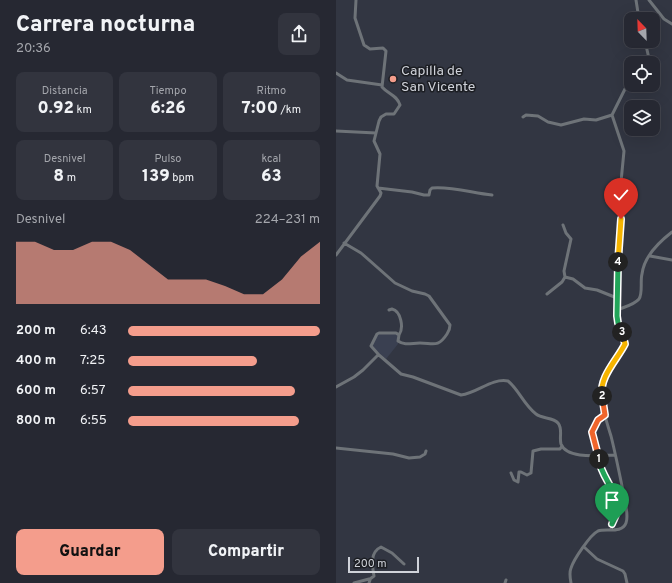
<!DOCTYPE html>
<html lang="es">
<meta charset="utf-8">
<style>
body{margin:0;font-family:Overpass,sans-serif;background:#32343e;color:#f1f3f6;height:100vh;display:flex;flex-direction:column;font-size:15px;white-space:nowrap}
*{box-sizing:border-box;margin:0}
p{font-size:13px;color:#a4a6ac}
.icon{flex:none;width:22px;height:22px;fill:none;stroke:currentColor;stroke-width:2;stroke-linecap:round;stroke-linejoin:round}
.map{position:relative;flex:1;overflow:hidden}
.details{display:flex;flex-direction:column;background:#262832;width:336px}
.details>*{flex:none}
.needle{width:26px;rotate:337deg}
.controls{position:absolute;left:288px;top:12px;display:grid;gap:8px}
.controls a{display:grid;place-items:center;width:36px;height:36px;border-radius:8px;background:#262832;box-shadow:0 4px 16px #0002,0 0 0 1px #42444d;font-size:20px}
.scale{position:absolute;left:12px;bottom:10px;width:71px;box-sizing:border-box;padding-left:4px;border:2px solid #cfd2d9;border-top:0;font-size:11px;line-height:14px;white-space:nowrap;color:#cfd2d9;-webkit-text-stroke:3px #1c1e23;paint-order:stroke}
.pin{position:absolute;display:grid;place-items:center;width:34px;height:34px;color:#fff;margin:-41px -17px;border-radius:50% 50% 50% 0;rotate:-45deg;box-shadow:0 0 4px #0007}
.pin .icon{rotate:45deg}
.km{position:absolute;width:20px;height:20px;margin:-10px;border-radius:50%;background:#222;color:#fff;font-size:11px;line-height:20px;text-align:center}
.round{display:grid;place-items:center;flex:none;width:42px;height:42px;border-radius:8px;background:#32343e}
.headline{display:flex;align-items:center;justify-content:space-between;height:68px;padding:0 16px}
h1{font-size:22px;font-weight:800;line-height:30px}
.figures{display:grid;grid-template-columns:repeat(3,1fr);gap:6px;height:68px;padding:4px 16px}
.figures div{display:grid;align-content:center;border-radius:8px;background:#32343e;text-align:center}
.figures b{font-size:17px;font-weight:800}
.figures small{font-size:11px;font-weight:400}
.figures p{font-size:11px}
.chart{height:112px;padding:8px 16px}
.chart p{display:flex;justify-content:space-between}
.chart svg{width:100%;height:72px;margin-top:4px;fill:#f49d8c;opacity:.7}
.cta{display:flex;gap:8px;margin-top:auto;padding:8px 16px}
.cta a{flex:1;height:46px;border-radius:8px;background:#f49d8c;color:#111;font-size:16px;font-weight:800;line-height:46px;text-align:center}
.cta a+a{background:#32343e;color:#f1f3f6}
ul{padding:0 16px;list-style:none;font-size:13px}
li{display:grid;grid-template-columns:64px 48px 1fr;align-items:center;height:30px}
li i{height:10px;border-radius:5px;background:#f49d8c}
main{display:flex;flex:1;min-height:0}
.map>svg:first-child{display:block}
.built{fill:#3a4051}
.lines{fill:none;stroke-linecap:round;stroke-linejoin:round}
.minor{stroke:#6e7378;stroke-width:3}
.split-1-casing{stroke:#fff;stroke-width:8}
.split-2-casing{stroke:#fff;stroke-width:8}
.split-3-casing{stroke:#fff;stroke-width:8}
.split-4-casing{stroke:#fff;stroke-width:8}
.split-5-casing{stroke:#fff;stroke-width:8}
.split-1{stroke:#22a559;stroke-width:5}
.split-2{stroke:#f0652b;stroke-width:5}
.split-3{stroke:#f5b400;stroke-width:5}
.split-4{stroke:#22a559;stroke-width:5}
.split-5{stroke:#f5b400;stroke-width:5}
.poi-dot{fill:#f49d8c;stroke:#1c1e23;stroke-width:1.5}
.labels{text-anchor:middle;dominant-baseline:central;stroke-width:3;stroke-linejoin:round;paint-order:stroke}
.poi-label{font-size:14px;fill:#cfd2d9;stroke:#1c1e23;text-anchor:start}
</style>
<main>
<section class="details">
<div class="headline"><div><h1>Carrera nocturna</h1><p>20:36</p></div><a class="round"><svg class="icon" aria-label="share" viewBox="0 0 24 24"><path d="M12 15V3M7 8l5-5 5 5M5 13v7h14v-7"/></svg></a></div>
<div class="figures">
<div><p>Distancia</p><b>0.92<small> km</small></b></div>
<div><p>Tiempo</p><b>6:26</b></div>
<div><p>Ritmo</p><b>7:00<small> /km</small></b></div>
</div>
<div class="figures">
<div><p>Desnivel</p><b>8<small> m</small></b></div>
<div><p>Pulso</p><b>139<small> bpm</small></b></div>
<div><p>kcal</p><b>63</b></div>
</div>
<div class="chart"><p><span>Desnivel</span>224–231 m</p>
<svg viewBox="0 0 160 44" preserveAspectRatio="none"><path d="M0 44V6L10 6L20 11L30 11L40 6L50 6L60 11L70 20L80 29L90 29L100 29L110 33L120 38L130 38L140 29L150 15L160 6V44z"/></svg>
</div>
<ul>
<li><b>200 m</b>6:43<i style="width:100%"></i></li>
<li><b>400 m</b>7:25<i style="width:67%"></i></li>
<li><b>600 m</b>6:57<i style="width:87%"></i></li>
<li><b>800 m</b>6:55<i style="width:89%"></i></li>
</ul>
<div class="cta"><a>Guardar</a><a>Compartir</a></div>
</section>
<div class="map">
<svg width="336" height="583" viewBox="0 0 336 583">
<rect width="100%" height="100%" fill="#323642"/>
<path class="built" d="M 42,334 L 62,334 L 62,344 L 50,359 L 35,346 Z"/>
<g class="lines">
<path class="minor" d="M 300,0 L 303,19
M 313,0 L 328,19 L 336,24
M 309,41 L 314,63
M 0,73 L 11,80 L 46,85
M 187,117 L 190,115 L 202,116 L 212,122 L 225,125 L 248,119 L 260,120 L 276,115
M 0,131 L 40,133
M 42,188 L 76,192 L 88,195 L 93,195 L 94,190 L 96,188 C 114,186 137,193 156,195
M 227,225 L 230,233 L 235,239 L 228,271 L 229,277 L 237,279 L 249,288 L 261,290 L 281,298
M 8,243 L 25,253 L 59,283 L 76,291 L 89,294 L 93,296 L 114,325 C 114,329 113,331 111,334 C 102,348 97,343 84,343 C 76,343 69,346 62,341 L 63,335 L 60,333 L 43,333 L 41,334 L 35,346 L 43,355
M 0,255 L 44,196 L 45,193 L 41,186 L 44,154 L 38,141 L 43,121 L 45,117 L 50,114 L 58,114 L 64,105 C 61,95 52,94 46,87 L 50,51 L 47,48 L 34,49 L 28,45 L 19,18 L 20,0
M 314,256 L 336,260
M 211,294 L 226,282 L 229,277
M 53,310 L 56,309 C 65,311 68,328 63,335
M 281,310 L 283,242 L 285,213 L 284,192 L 288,151 L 276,115 L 289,89 L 295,84
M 0,387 L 18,377 L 27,370 L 42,355 L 43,355 L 65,374 L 77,377 L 125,395 C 142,393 155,378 172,381 C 183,390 188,405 200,414 C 206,419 217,417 222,423 C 227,429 223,437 225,444 C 231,460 266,455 279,455
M 0,448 L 57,454 L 73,458 L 84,457 L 89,454 L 90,451
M 260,454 C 256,436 252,428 269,415
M 262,454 C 264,476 279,487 281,505 C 282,514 276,522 275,530
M 175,473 L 178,480 L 182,482 L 183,472 L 185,472 L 191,475 L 195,473 L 197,451 L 205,449 L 224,449 L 226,446
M 248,547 L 261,559 L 287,571 L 289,574 L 291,583
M 34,579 L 38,576 C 36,565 34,552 45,547 L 56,553 L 68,564
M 18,583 L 33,579 L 34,580 L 33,583
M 169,583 L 170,580
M 235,583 C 234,578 233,573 235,568 C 238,559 254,535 262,531 C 270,528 286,534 290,523 C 293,515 289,504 288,496 C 284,476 280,456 275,436 C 270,420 264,402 265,385 L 289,343 C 289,331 281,324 281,310 C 288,307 298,305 303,299 C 307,293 304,281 306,274 C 308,257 323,242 336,232"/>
</g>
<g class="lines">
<defs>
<path id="split-1" d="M 263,459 C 264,476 283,492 281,509 C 281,515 278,519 276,524"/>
<path id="split-2" d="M 263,459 L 256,432 L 262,420 L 269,415 L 266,396"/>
<path id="split-3" d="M 266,396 C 263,377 281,360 289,344 L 286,332"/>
<path id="split-4" d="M 282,262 L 281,316 L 282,323 L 286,332"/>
<path id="split-5" d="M 282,262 L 285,219"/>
</defs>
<use href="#split-1" class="split-1-casing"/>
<use href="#split-2" class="split-2-casing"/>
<use href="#split-3" class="split-3-casing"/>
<use href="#split-4" class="split-4-casing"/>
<use href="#split-5" class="split-5-casing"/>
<use href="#split-1" class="split-1"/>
<use href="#split-2" class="split-2"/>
<use href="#split-3" class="split-3"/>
<use href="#split-4" class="split-4"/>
<use href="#split-5" class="split-5"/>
</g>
<circle class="poi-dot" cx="57" cy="79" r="4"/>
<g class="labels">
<g class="poi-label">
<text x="65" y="71">Capilla de<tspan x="65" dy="16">San Vicente</tspan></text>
</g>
</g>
</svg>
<div class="controls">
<a><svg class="needle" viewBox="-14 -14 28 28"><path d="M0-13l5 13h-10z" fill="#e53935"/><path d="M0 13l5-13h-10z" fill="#a4a6ac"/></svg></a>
<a><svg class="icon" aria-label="locate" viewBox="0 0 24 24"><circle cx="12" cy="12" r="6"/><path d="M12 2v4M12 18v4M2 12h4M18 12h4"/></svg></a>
<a><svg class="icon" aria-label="layers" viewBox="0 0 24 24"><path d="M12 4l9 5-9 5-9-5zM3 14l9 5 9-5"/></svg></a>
</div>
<div class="scale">200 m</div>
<div class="pin" style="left:276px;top:524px;background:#1e9e55"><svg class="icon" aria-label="arrive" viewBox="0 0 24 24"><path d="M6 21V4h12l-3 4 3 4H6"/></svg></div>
<div class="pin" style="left:285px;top:219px;background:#d93025"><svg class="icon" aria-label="check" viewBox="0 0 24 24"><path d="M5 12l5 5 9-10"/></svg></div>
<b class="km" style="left:263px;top:459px">1</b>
<b class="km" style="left:266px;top:396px">2</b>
<b class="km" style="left:286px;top:332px">3</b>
<b class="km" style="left:282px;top:262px">4</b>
</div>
</main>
